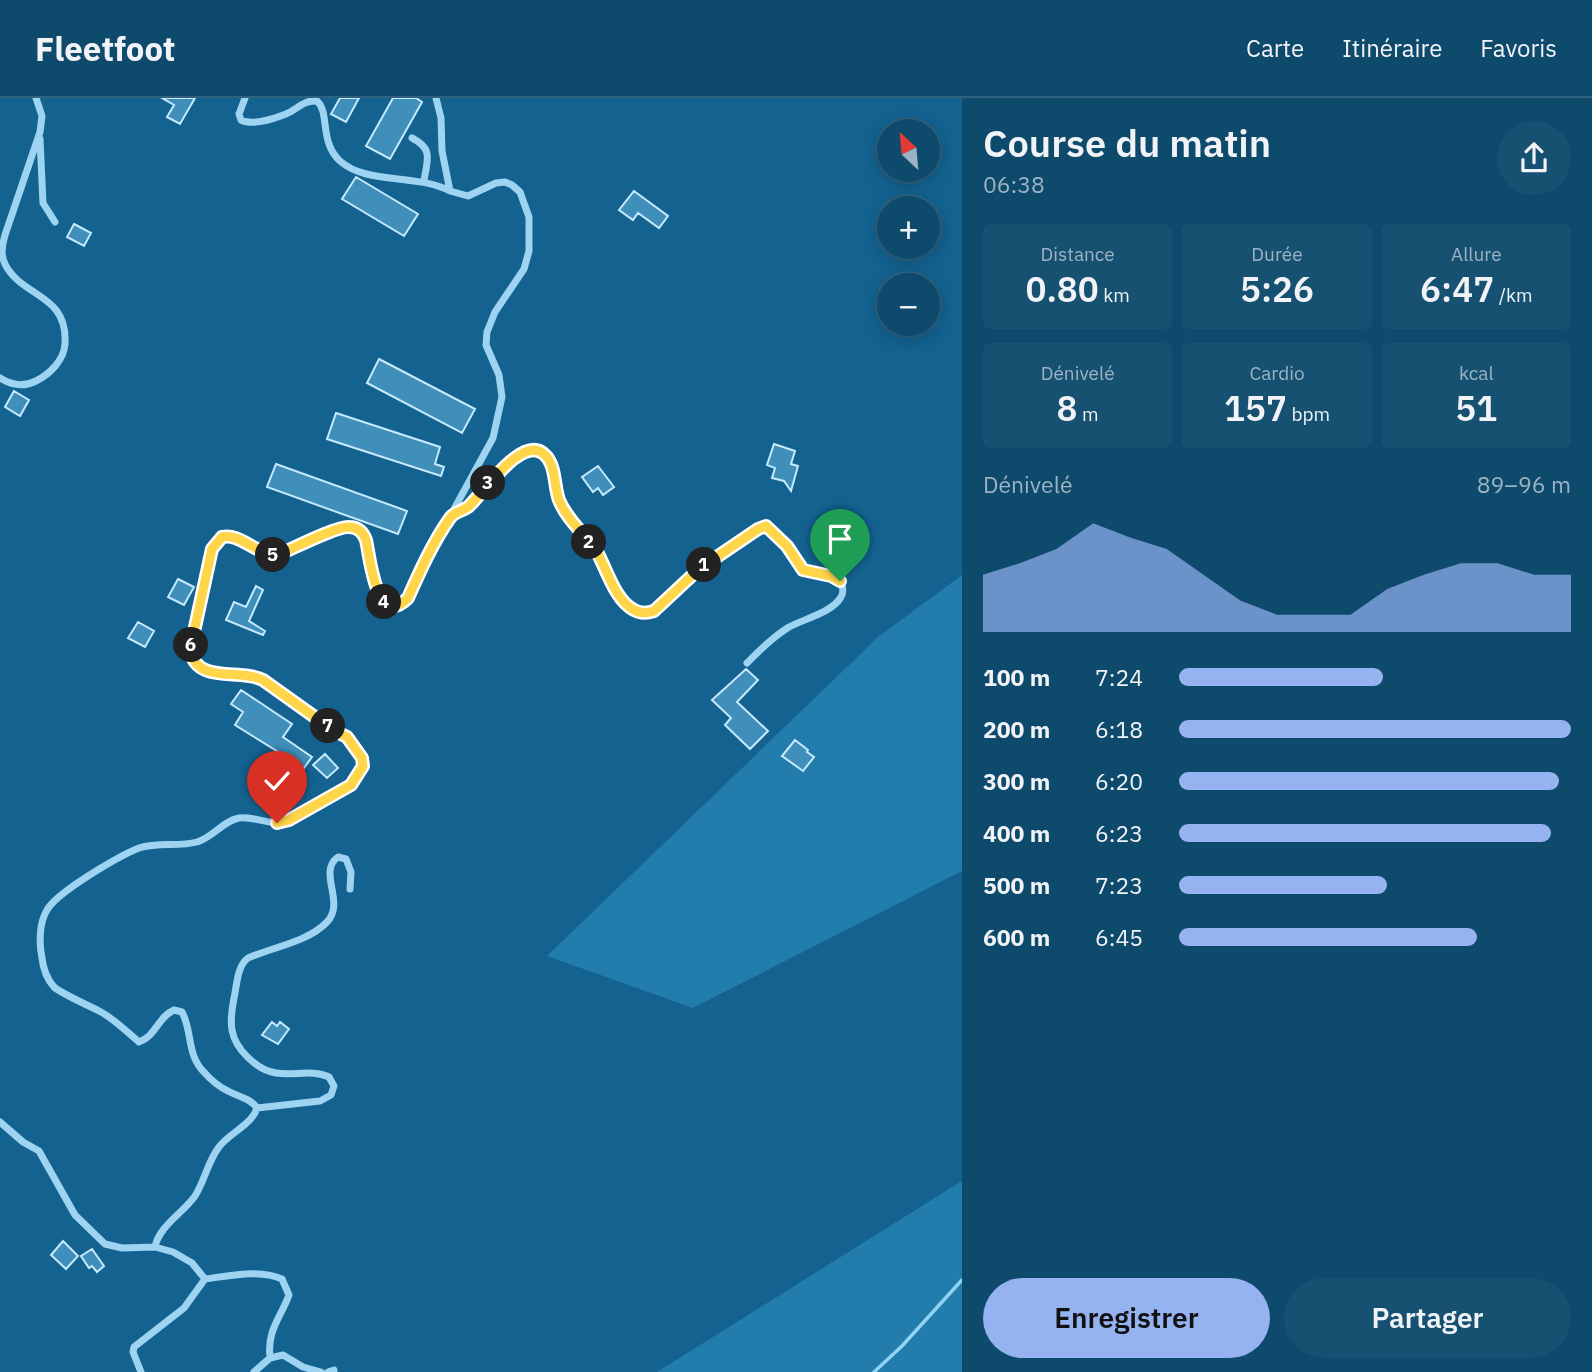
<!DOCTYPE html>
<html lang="fr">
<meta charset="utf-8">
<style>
body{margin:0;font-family:"IBM Plex Sans",sans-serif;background:#175172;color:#f1f3f6;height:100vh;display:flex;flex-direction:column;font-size:26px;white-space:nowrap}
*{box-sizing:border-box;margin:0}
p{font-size:23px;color:#9bb3c2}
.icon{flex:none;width:38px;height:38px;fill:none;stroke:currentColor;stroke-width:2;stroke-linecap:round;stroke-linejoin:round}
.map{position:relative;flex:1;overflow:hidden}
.details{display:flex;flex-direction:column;background:#0e4a6c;width:630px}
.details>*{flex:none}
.needle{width:46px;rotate:334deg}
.buttons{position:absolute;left:877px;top:21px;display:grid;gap:14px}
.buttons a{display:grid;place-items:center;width:63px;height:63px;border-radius:50%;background:#0e4a6c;box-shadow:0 4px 18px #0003,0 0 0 2px #2e627f;font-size:35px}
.pin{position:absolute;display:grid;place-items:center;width:60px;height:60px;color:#fff;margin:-72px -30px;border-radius:50% 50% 50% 0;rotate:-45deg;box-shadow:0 0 7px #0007}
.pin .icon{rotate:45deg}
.km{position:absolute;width:35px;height:35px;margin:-18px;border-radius:50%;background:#222;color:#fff;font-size:19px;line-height:35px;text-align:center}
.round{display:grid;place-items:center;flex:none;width:74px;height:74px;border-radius:37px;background:#175172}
.summary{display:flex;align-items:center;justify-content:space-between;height:119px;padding:0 21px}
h1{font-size:38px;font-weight:600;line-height:52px}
.metrics{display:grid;grid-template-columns:repeat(3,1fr);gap:10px;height:119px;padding:7px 21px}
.metrics div{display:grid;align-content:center;border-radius:7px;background:#175172;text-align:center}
.metrics b{font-size:35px;font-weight:600}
.metrics small{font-size:19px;font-weight:400}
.metrics p{font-size:19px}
.chart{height:196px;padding:14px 21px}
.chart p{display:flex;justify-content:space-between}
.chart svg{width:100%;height:126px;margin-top:7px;fill:#95b2f1;opacity:.7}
.action{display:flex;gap:14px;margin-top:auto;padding:14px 21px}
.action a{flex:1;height:80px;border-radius:42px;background:#95b2f1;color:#111;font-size:28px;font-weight:600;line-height:80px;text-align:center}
.action a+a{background:#175172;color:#f1f3f6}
ul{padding:0 21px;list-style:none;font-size:23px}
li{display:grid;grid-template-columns:112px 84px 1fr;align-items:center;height:52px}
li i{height:18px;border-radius:9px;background:#95b2f1}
header{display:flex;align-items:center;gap:42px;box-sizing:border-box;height:98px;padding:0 35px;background:#0e4a6c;border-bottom:2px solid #2e627f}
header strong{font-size:33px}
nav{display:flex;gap:38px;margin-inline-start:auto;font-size:24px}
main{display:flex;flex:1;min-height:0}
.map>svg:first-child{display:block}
.green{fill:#227dad}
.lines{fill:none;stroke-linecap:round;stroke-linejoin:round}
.stream{stroke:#90d3f5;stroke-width:3.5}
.building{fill:#408eba;stroke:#c6e9fc;stroke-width:2}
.minor{stroke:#9ed4f1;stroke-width:7}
.route-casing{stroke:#fff;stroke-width:14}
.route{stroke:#ffd54a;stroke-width:9}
</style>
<header>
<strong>Fleetfoot</strong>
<nav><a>Carte</a><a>Itinéraire</a><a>Favoris</a></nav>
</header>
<main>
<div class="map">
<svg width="962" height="1274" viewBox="0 0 962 1274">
<rect width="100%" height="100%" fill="#136290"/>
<path class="green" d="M 962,477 L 962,773 L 693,910 L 547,858 L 878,539 Z
M 962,1083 L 962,1274 L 657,1274 L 957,1086 Z"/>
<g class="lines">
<path class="stream" d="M 874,1274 L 902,1248 L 962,1182"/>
</g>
<path class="building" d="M 162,0 L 195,0 L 180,26 L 167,19 L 174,7 Z
M 340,0 L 359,0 L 346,24 L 331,16 Z
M 393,0 L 416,0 L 422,4 L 390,61 L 366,48 Z
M 356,79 L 418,116 L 404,138 L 342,101 Z
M 634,93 L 668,118 L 659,130 L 638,115 L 633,122 L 619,112 Z
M 74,126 L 91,135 L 84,148 L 67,139 Z
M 379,261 L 475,311 L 462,335 L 367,285 Z
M 14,293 L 29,302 L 20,318 L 5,309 Z
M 336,315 L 440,349 L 435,366 L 444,369 L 441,378 L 327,341 Z
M 774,346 L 795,353 L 791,366 L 798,368 L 791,393 L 784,383 L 772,380 L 775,370 L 767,367 Z
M 276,366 L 407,413 L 398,436 L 267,389 Z
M 598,368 L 614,389 L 603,397 L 598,390 L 593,394 L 582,379 Z
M 178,481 L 194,489 L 184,507 L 168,499 Z
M 256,488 L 263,492 L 249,523 L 265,533 L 263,537 L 226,522 L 234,504 L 246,509 Z
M 138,524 L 154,533 L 145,549 L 128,540 Z
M 746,571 L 758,582 L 737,604 L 768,633 L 750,651 L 725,627 L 731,620 L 712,602 Z
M 241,592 L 292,626 L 283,639 L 312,659 L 304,670 L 235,627 L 243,614 L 231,606 Z
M 795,642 L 808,652 L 807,654 L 814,659 L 803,673 L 782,658 Z
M 325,656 L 338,670 L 327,680 L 313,667 Z
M 272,924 L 277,928 L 280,924 L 289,931 L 278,946 L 262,937 Z
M 63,1143 L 78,1158 L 66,1171 L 51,1157 Z
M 92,1151 L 104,1168 L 97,1174 L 92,1168 L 89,1170 L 81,1158 Z"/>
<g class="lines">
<path class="minor" d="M 245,0 L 239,16 L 241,22 C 253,28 273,21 286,16 C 298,11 303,2 317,3 C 330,14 319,44 340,63 C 367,87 415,75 450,93
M 412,40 C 434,51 427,62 424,83
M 40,41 L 43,105 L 55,124
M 0,280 C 11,287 24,289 36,283 C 50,276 64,262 65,246 C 68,196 24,200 6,168 C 0,158 2,148 5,137 L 40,34 L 42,18 L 36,0
M 452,416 C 480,406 503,356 530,352 C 535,352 541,353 545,356 C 556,367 554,389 559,402 C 568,423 586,436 597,455 C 607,471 613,492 627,506 C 633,512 638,514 646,515 L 662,507 L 699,471 L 758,431 L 766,428 L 787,448 L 803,472 C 814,475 832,475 840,484 C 843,487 844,495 841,499 C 833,514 804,521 789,529 C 773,539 760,552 747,565
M 257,1010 L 320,1003 L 331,997 L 334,988 L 329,979 C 312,971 294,978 276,975 C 257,972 235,951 232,932 C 230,921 232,910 234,900 C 237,887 237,868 248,860 C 273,849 308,844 327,824 C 346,804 317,774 338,759 L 346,761 L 351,774 L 350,791
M 0,1024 L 23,1044 L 39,1053 L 75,1117 L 105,1146 L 122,1150 L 155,1149 L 173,1154 L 192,1165 L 205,1181
M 155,1149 C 159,1128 183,1115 195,1098 C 205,1082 208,1063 219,1049 C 229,1035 252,1027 257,1010 C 250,1000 239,999 228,993 C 219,989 209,980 202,972 C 187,955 192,932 182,914 L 174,912 C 158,919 156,938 139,944 C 127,934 114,921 101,914 C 90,908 62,896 54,889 C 47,881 43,869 42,860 C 39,845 39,825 47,812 C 57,794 119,758 139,750 C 158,744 179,749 197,744 C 213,739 223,723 239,720 C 255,718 270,728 286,723 C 310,716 352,690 363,669 L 362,660 L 347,639 L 333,632 L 263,582 C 240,570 197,587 190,552 L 212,451 C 216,442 223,438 233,438 C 248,447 262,459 280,456 C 294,450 336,428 349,428 C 358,429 363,434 366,442 C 371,462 372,518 403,504 L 493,340 L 502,299 L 499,277 L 486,247 L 487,234 L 495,214 L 524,171 L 529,153 L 529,119 L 520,94 L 512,87 L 505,84 L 496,85 L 468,98 L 450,93 L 442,53 L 441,20 L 436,0
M 205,1181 C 230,1178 258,1171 282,1181 L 289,1197 C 280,1221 267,1232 270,1260
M 141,1274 L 133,1254 L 134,1249 L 184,1210 L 205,1181
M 254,1274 L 270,1260 L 283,1257 L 303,1269 L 321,1274
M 328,1274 L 334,1272"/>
</g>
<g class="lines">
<defs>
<path id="route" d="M 277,725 L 289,722 L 351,687 L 363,668 L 362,660 L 347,639 L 333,632 L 263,582 C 240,570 197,587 190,552 L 212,451 L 222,439 C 243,435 256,459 280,456 C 294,450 337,428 349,429 C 358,429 363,434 366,442 C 370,459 376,532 408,500 C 420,473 433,444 450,420 C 454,414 462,413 468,409 C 482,397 523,334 545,357 C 556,367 554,389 559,402 C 567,422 585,436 597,454 C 607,472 615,502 634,512 C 641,516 648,515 654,513 L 699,471 L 758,431 L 766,428 L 787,448 L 803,472 L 831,478 L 840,483"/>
</defs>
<use href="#route" class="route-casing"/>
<use href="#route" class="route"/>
</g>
</svg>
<div class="buttons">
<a><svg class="needle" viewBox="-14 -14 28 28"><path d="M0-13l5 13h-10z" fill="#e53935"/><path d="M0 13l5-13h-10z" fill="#9bb3c2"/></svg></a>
<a>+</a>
<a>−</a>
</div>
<div class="pin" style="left:840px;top:483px;background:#1e9e55"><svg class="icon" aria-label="arrive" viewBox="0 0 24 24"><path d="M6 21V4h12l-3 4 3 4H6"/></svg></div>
<div class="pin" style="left:277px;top:725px;background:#d93025"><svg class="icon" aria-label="check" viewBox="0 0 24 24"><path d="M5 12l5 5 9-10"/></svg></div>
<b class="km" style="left:704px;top:467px">1</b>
<b class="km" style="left:589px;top:444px">2</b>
<b class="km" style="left:488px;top:385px">3</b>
<b class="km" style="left:384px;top:504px">4</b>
<b class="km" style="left:273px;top:457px">5</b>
<b class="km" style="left:191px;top:547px">6</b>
<b class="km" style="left:328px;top:628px">7</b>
</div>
<section class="details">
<div class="summary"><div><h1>Course du matin</h1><p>06:38</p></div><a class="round"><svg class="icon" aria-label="share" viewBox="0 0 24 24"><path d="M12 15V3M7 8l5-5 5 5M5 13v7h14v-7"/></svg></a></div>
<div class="metrics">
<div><p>Distance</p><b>0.80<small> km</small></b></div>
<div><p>Durée</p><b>5:26</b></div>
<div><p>Allure</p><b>6:47<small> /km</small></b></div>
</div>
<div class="metrics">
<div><p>Dénivelé</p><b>8<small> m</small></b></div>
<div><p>Cardio</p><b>157<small> bpm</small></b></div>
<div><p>kcal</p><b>51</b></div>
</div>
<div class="chart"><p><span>Dénivelé</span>89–96 m</p>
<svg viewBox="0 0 160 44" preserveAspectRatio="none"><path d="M0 44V24L10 20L20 15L30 6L40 11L50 15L60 24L70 33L80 38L90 38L100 38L110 29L120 24L130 20L140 20L150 24L160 24V44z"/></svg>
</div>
<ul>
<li><b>100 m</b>7:24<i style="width:52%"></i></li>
<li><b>200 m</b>6:18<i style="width:100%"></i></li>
<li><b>300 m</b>6:20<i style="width:97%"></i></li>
<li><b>400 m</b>6:23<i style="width:95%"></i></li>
<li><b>500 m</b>7:23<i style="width:53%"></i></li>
<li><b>600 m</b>6:45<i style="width:76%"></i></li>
</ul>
<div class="action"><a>Enregistrer</a><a>Partager</a></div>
</section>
</main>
